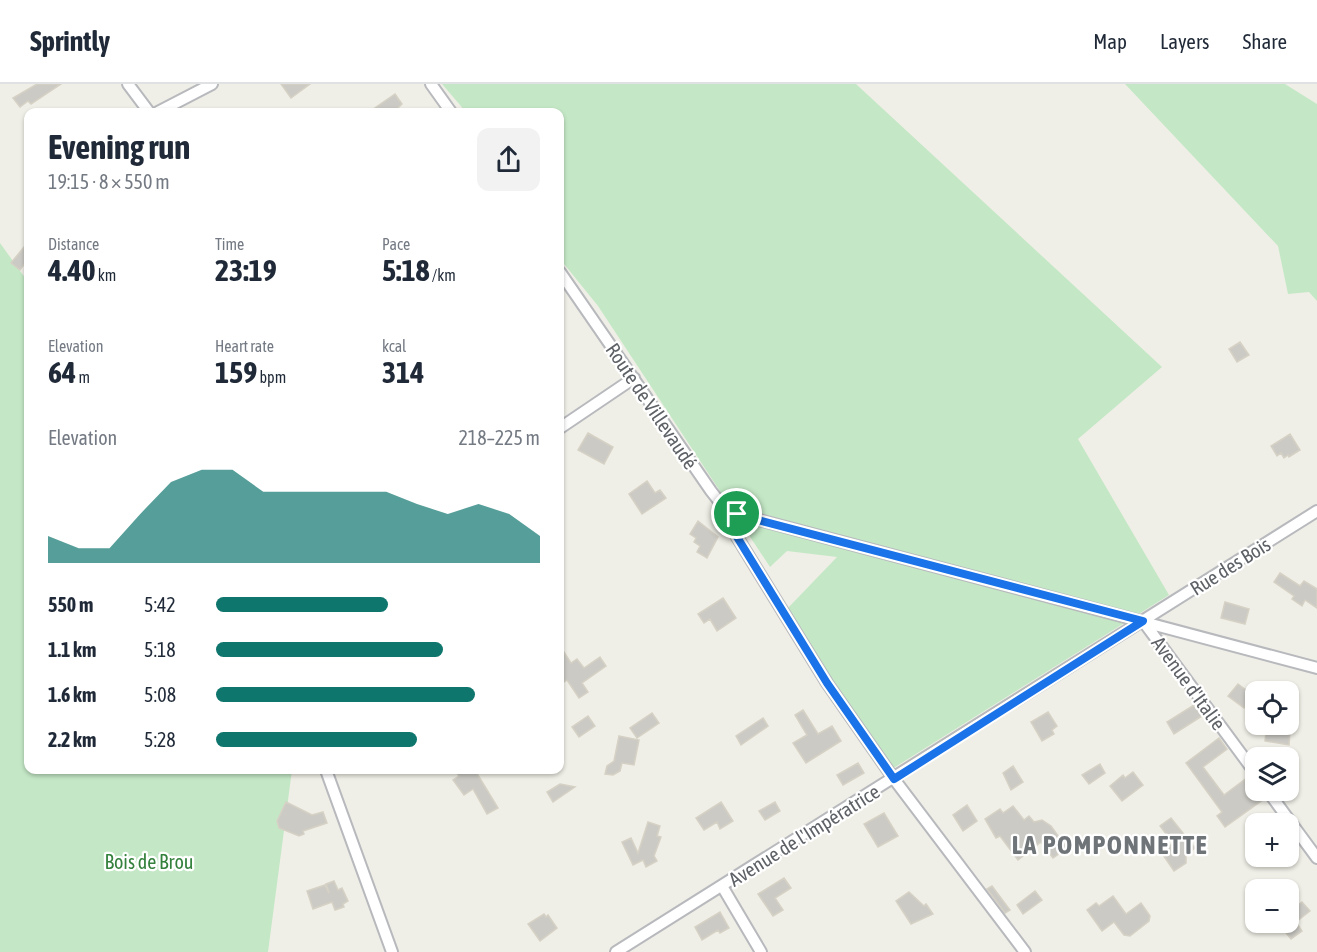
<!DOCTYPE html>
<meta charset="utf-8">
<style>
body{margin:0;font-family:"Asap Condensed",sans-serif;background:#f2f2f3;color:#1f2937;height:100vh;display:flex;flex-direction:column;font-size:22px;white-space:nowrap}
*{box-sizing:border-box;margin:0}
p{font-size:20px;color:#747a83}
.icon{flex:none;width:33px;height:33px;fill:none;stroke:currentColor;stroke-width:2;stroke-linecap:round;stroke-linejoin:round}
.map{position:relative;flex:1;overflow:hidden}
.details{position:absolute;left:24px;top:24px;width:540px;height:666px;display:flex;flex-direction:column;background:#fff;border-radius:12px;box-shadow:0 2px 4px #0004}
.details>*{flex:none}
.controls{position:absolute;left:1245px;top:597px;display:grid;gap:12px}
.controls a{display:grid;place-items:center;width:54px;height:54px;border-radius:12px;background:#fff;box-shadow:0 2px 4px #0004;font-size:30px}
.pin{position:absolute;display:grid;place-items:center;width:51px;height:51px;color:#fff;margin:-26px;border:3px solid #fff;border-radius:50%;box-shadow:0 2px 6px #0007}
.round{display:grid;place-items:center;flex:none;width:63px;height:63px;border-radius:12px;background:#f2f2f3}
.head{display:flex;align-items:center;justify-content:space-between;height:102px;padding:0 24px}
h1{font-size:33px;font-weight:700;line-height:45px}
.metrics{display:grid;grid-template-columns:repeat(3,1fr);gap:9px;height:102px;padding:6px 24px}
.metrics div{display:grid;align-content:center}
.metrics b{font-size:30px;font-weight:700}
.metrics small{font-size:16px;font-weight:400}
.metrics p{font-size:16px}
.chart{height:168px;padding:12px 24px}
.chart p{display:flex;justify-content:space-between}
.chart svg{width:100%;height:108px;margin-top:6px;fill:#0f766e;opacity:.7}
ul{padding:0 24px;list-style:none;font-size:20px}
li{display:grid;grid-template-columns:96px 72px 1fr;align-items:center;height:45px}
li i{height:15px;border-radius:8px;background:#0f766e}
header{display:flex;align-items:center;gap:36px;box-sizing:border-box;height:84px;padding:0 30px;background:#fff;border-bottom:2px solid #e0e1e3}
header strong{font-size:28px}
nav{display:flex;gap:33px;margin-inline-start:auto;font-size:21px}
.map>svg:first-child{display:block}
.green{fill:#c4e8c6}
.building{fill:#cccac4;stroke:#d5d1c5;stroke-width:1.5}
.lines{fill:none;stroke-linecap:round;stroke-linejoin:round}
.street-casing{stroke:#b7b9bd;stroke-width:14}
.street{stroke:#fff;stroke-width:10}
.route-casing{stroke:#fff;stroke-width:12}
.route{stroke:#1a73e8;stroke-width:8}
.labels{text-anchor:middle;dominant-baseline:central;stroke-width:4.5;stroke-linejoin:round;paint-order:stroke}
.street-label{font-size:20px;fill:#5e6267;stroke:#fff}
.park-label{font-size:20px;fill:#33813c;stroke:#fff}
.district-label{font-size:26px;font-weight:bold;letter-spacing:1.5px;fill:#6f7479;stroke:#fff}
</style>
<header>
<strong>Sprintly</strong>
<nav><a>Map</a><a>Layers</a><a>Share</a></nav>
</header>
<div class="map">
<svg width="1317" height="868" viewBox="0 0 1317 868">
<rect width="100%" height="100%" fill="#f0efe7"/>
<path class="green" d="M 442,0 L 856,0 L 1162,283 L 1078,355 L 1169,511 L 892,685 L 786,526 L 837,473 L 787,467 L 770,483 L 598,222 L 560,175 L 560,28 L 466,28 Z
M 1125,0 L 1285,0 L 1317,20 L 1317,217 L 1309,208 L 1288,210 L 1278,162 Z
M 0,159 L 28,198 L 28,686 L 292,686 L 268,868 L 0,868 Z"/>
<path class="building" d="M 37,0 L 61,0 L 31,20 L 28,17 L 20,23 L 13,14 Z
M 281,0 L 310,0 L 291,14 Z
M 395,10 L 402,20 L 394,28 L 369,28 Z
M 28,158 L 28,175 L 20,186 L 11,179 Z
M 1240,258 L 1249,271 L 1237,278 L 1229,265 Z
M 588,349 L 613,363 L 604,380 L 578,366 Z
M 1290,350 L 1300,366 L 1289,373 L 1288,371 L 1284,374 L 1281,369 L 1277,372 L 1271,362 Z
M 647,397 L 655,409 L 660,406 L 666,414 L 642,430 L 629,410 Z
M 698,437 L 718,453 L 707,474 L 697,468 L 700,462 L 694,458 L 696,454 L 690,450 Z
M 1280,489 L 1300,502 L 1304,497 L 1317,505 L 1317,524 L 1305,516 L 1302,522 L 1292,515 L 1294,512 L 1274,498 Z
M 723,514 L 736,534 L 717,547 L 710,535 L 704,539 L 698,530 Z
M 1225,518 L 1249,525 L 1245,540 L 1221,534 Z
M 560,562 L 571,579 L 577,575 L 584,584 L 600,573 L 606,582 L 582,599 L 588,608 L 579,614 L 567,596 L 564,598 L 560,592 Z
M 1238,600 L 1254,612 L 1244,624 L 1228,612 Z
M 1194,621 L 1202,632 L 1174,650 L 1167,638 Z
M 803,626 L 818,650 L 832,642 L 841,657 L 806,679 L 793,659 L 807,651 L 795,631 Z
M 1048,628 L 1057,642 L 1052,646 L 1054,650 L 1042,657 L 1031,638 Z
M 652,629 L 659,639 L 637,654 L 630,644 Z
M 588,632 L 595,642 L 579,653 L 572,643 Z
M 763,634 L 768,642 L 741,661 L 736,652 Z
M 1267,640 L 1280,640 L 1279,646 L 1290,648 L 1289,661 L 1265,657 Z
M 619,652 L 639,656 L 634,681 L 622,679 L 620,687 L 613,691 L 605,690 L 607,682 L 614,677 Z
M 1219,654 L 1227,665 L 1203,683 L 1224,711 L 1248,693 L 1264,715 L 1225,743 L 1217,732 L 1222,728 L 1186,679 Z
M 858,679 L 864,689 L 843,701 L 837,691 Z
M 1100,680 L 1105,689 L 1089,700 L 1082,691 Z
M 1013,682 L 1023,698 L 1011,706 L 1003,689 Z
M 455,686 L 475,686 L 498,724 L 487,730 L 473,705 L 464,711 L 453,696 L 459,692 Z
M 1133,688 L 1143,701 L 1122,717 L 1110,702 L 1123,691 L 1125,694 Z
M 560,700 L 575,703 L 553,718 L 547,708 Z
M 286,718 L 312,731 L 323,728 L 327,739 L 303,747 L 304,750 L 299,752 L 279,744 L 277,737 Z
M 721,718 L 733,737 L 720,745 L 717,738 L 704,746 L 696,734 Z
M 775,718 L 780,727 L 765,736 L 759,727 Z
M 967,721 L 977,737 L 963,747 L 953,731 Z
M 1013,722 L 1024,736 L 1029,732 L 1034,738 L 1042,736 L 1051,742 L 1067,764 L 1053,774 L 1041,758 L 1018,776 L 1000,752 L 996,754 L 985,735 L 1000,725 L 1003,729 Z
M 884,729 L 898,752 L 878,763 L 864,740 Z
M 1171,734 L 1195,764 L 1186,771 L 1186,779 L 1174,787 L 1161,768 L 1173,759 L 1160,742 Z
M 648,738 L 660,742 L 657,752 L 661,753 L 654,772 L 657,777 L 646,783 L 643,776 L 633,781 L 622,758 L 631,754 L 638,769 Z
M 784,794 L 791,804 L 775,814 L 783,826 L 773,832 L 758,810 Z
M 334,797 L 338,806 L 342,804 L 348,817 L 343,820 L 344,823 L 335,826 L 332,818 L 313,825 L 307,807 L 325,801 L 329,809 L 326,800 Z
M 992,802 L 1010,826 L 1005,829 L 987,805 Z
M 1035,807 L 1042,816 L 1023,830 L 1017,821 Z
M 909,808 L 924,822 L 926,820 L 933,830 L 911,840 L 896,817 Z
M 1113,812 L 1126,830 L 1141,819 L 1150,832 L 1149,837 L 1130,852 L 1124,851 L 1114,838 L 1102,847 L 1087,826 L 1096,819 L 1099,822 Z
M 1302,818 L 1310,827 L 1296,838 L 1302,847 L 1291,855 L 1278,839 L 1288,838 L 1288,828 Z
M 720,828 L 729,844 L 720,849 L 718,846 L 702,856 L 695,843 Z
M 544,830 L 546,833 L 548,831 L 557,844 L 540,857 L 528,840 Z"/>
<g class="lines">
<defs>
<path id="street" d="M 128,0 L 149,28
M 431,0 L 451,28
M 158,28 L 212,0
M 560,188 L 711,407 L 722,421 L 737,430 L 1317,584
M 560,344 L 634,294
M 737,430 L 737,453 L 827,599 L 894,695 L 1025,868
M 1143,537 L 1256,690
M 326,686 L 392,868
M 1267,706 L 1317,774
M 722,802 L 761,868
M 616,868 L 1317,427"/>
</defs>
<use href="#street" class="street-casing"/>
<use href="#street" class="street"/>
</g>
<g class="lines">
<defs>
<path id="route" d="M 737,430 L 758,436 L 1143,537 L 894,695 L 827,599 L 737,453 Z"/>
</defs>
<use href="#route" class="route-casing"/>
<use href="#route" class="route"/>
</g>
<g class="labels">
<g class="street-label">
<text transform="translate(652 322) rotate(56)">Route de Villevaudé</text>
<text transform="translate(1230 482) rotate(-32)">Rue des Bois</text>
<text transform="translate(1189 599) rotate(54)">Avenue d'Italie</text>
<text transform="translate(804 751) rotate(-32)">Avenue de l'Impératrice</text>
</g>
<g class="park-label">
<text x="149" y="777">Bois de Brou</text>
</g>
<g class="district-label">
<text x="1110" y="761">LA POMPONNETTE</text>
</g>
</g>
</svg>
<div class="controls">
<a><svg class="icon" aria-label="locate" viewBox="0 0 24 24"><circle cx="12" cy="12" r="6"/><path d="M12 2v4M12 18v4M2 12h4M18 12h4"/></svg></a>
<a><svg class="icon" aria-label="layers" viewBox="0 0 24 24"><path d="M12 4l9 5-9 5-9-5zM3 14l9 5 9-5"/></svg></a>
<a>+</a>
<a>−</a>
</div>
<div class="pin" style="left:737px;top:430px;background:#1e9e55"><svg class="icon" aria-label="arrive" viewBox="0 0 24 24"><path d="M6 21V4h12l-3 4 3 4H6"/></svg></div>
<section class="details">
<div class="head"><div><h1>Evening run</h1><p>19:15 · 8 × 550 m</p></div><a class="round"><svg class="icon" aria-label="share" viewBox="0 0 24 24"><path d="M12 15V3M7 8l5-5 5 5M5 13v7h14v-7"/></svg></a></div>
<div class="metrics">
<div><p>Distance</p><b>4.40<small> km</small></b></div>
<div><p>Time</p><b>23:19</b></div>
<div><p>Pace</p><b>5:18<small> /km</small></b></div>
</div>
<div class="metrics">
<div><p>Elevation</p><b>64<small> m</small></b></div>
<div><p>Heart rate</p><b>159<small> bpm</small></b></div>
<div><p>kcal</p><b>314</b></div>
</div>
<div class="chart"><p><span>Elevation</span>218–225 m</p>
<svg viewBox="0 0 160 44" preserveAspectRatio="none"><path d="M0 44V33L10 38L20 38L30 24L40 11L50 6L60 6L70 15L80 15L90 15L100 15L110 15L120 20L130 24L140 20L150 24L160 33V44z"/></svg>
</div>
<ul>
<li><b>550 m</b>5:42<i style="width:53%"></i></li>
<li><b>1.1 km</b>5:18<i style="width:70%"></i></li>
<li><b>1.6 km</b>5:08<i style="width:80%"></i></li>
<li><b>2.2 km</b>5:28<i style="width:62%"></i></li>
</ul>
</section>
</div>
